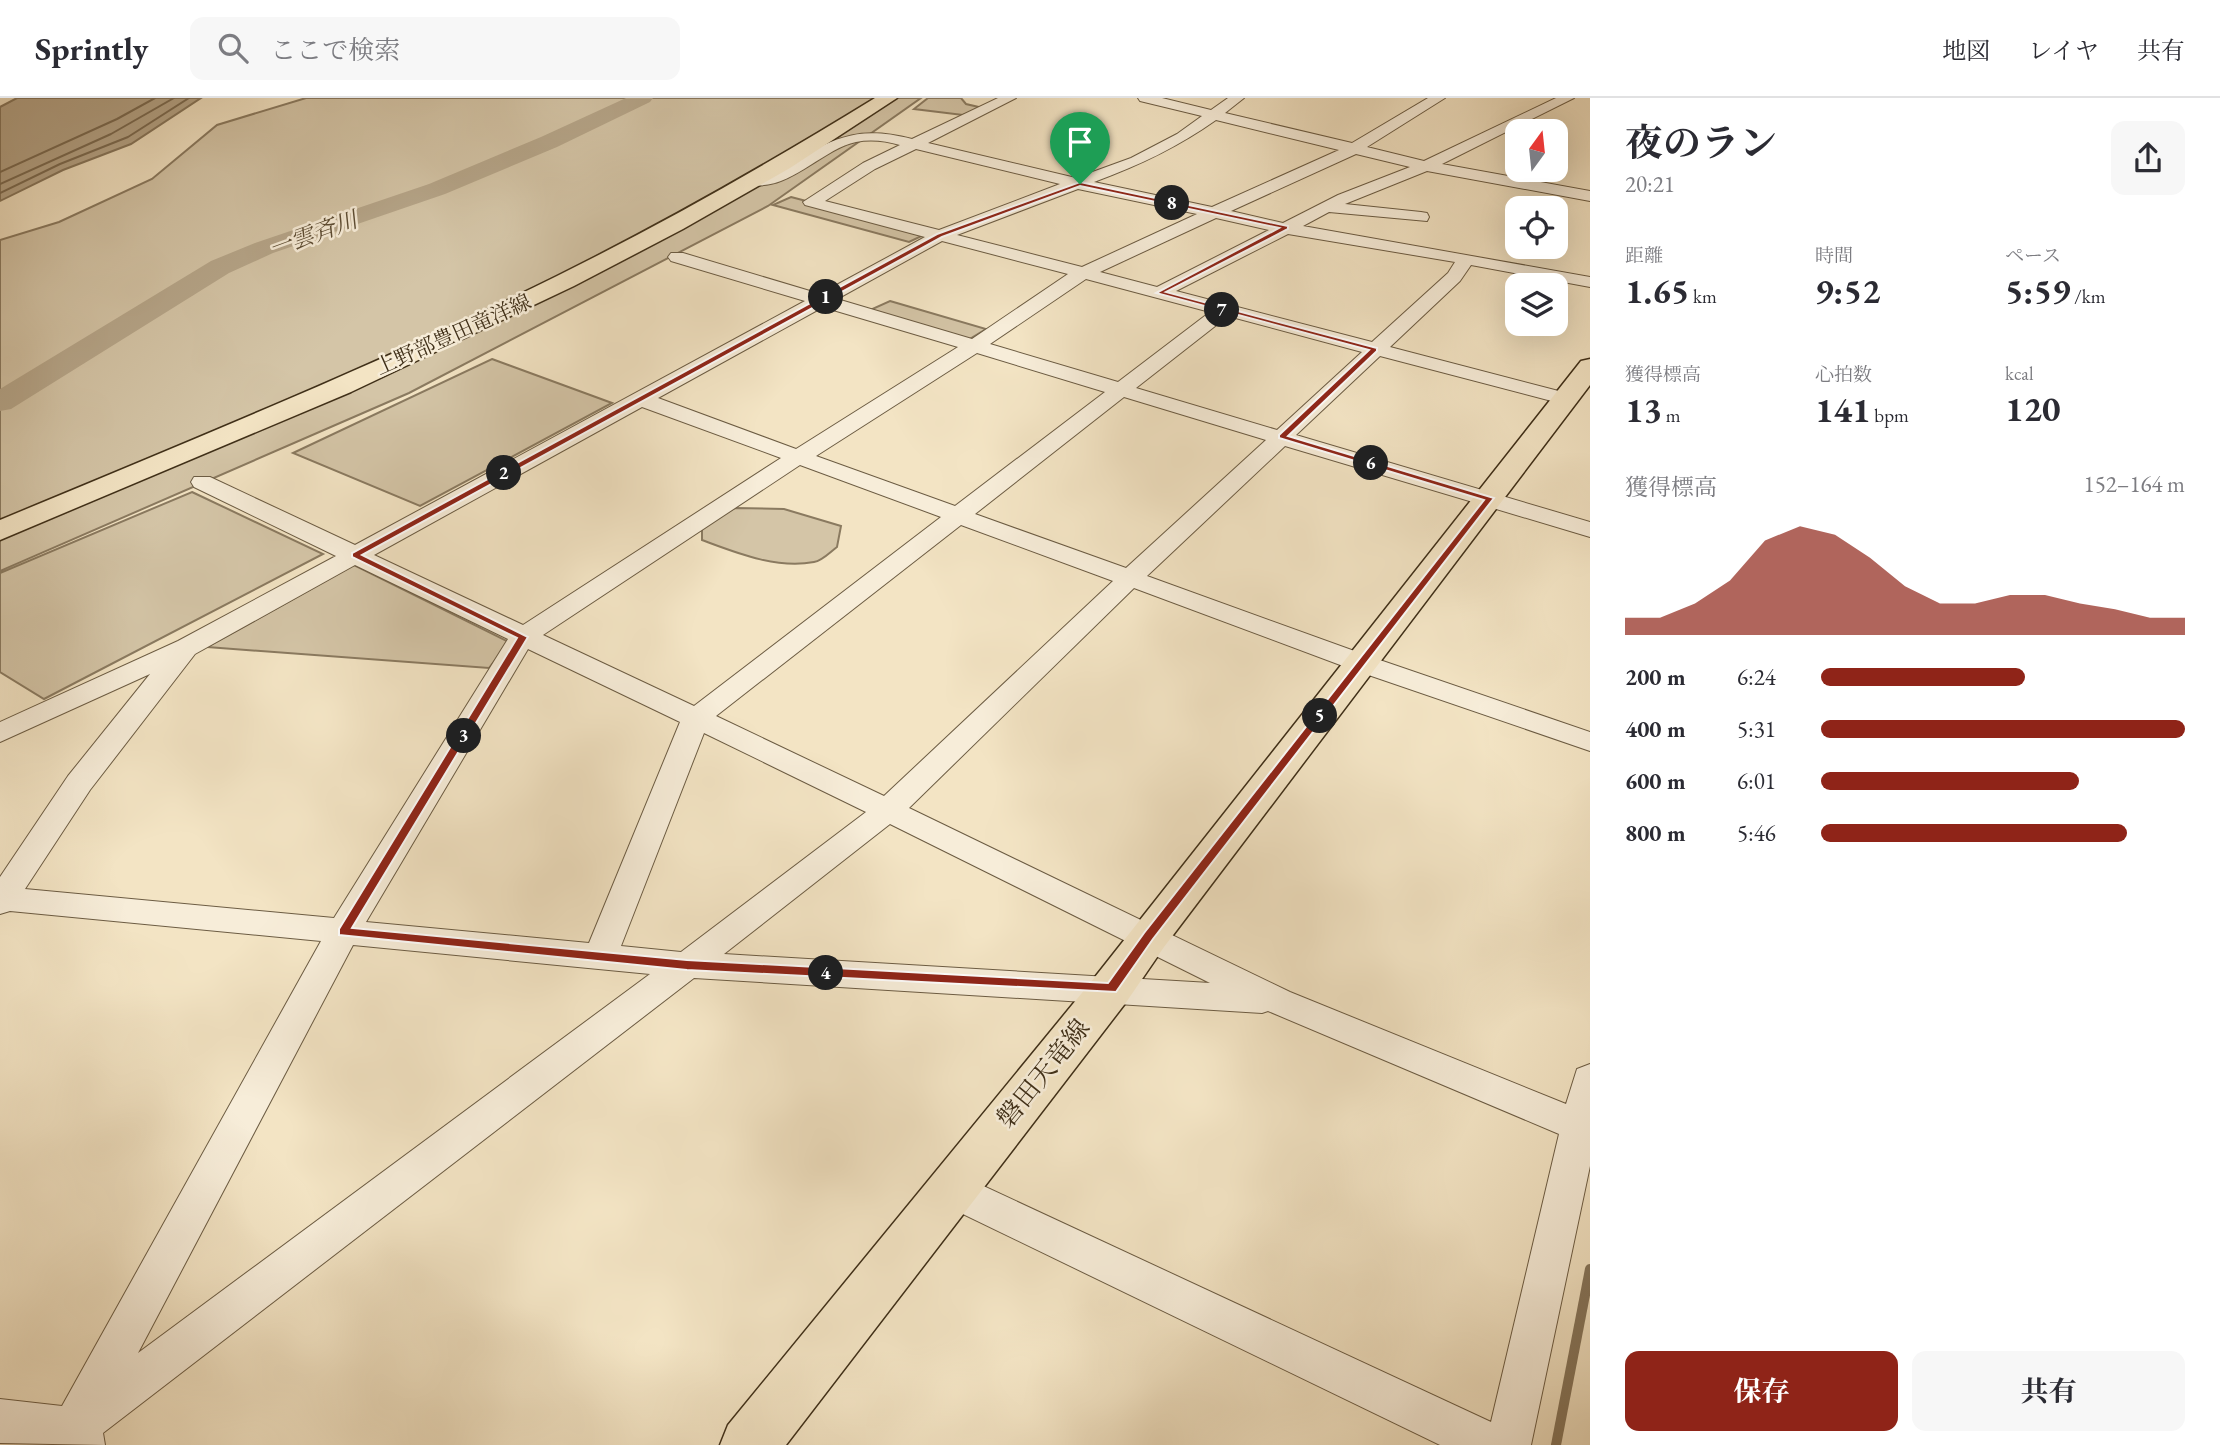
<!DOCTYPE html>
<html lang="ja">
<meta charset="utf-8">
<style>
body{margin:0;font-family:"EB Garamond","Noto Serif JP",serif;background:#f7f7f7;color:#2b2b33;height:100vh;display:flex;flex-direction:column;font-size:26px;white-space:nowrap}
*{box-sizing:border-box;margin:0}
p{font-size:23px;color:#7c7c81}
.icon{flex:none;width:38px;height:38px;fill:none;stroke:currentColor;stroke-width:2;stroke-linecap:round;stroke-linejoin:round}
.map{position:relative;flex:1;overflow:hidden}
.sheet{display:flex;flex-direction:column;background:#fff;width:630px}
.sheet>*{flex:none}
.needle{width:46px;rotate:15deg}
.controls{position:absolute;left:1505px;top:21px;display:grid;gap:14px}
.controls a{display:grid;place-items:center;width:63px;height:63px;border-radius:14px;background:#fff;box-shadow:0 7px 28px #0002;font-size:35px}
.pin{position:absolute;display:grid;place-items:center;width:60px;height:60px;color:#fff;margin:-72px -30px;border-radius:50% 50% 50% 0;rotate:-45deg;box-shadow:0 0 7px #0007}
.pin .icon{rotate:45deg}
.km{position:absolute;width:35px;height:35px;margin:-18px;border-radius:50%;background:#222;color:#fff;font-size:19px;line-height:35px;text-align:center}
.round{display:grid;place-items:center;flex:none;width:74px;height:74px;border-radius:14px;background:#f7f7f7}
.headline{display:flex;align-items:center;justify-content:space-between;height:119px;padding:0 35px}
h1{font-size:38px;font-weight:700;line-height:52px}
.figures{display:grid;grid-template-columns:repeat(3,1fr);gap:10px;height:119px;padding:7px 35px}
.figures div{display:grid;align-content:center}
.figures b{font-size:35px;font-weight:700}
.figures small{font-size:19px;font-weight:400}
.figures p{font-size:19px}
.chart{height:196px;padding:14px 35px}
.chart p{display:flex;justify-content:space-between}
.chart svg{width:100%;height:126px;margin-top:7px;fill:#8f2418;opacity:.7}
.action{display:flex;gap:14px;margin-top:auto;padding:14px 35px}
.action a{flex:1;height:80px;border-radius:14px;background:#8f2418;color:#fff;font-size:28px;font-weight:700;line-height:80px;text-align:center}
.action a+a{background:#f7f7f7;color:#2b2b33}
ul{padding:0 35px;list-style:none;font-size:23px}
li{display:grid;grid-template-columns:112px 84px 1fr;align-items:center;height:52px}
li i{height:18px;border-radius:9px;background:#8f2418}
header{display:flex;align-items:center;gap:42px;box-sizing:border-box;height:98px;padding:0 35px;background:#fff;border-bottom:2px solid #e1e1e2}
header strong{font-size:33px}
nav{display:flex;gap:38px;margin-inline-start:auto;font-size:24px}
.search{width:490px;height:63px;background:#f7f7f7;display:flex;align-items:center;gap:18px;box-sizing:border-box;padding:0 24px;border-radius:14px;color:#7c7c81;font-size:26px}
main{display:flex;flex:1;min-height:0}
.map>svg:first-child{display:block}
.green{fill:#d4c5a7;stroke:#8a7a60;stroke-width:2}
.water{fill:#b6a68a;stroke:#86765c;stroke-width:2}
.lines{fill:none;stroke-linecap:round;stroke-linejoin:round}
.shore{stroke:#7a6a51;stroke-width:2}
.stream{stroke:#86765c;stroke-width:10}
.river{fill:#b6a68a;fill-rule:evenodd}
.minor-casing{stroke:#6c5c43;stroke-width:2}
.major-casing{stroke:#3f2f18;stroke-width:3}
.minor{fill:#f7edd9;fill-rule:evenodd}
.major{fill:#f3e4c4;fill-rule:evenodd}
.route{fill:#8f2418;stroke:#fff;stroke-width:2;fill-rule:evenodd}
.labels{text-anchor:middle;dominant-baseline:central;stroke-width:5;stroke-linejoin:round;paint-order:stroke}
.far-street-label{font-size:21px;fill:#3f2f18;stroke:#f7edd9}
.far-water-label{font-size:23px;font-style:italic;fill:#5d4d34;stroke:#f7edd9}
.street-label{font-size:26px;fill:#3f2f18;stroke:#f7edd9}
</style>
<header>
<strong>Sprintly</strong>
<div class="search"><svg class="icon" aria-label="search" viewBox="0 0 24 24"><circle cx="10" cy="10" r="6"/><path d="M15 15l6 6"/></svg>ここで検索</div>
<nav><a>地図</a><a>レイヤ</a><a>共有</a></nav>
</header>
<main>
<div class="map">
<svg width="1590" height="1347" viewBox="0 0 1590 1347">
<rect width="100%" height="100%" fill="#f3e4c4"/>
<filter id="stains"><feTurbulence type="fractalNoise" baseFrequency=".00286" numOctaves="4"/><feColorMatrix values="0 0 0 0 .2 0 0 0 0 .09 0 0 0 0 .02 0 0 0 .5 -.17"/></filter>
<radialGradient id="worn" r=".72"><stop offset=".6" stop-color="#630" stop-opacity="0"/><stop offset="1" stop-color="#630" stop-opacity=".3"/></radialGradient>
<path class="green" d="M 306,0 L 921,0 L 768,108 L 409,295 L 0,473 L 0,142 L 59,124 L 152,81 L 217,27 Z
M 928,0 L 961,0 L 966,6 L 983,10 L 963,17 L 914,11 Z
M 791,99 L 928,135 L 909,144 L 773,107 Z
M 890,203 L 986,231 L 968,242 L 870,212 Z
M 492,261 L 612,305 L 420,408 L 293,355 Z
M 192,394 L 323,456 L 44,601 L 0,574 L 0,475 Z
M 735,410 L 784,411 L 841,428 L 837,449 C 830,454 822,463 814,464 C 776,471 737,455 702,442 L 702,429 Z
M 354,467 L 509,544 L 489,570 L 207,549 Z"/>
<path class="water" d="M 17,0 L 201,0 L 131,46 L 63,72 L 0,103 L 0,9 Z"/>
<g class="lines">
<path class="shore" d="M 0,74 L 117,21 L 155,0
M 0,86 L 111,36 L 174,0
M 0,95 L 60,66 L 128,39 L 189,0"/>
<path class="stream" d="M 1556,1347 L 1590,1171"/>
<path class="river" d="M 626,0 L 653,0 L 650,4 L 557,49 L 445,96 L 273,155 L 229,175 L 11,311 L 0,313 L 0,291 L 211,163 L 255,145 L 429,86 L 541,39 Z"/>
<defs>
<path id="minor" d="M 998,0 L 1016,0 L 928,45 L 1076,80 L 1131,60 L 1177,36 L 1202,18 L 1140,3 L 1138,0 L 1162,0 L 1211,12 L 1228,0 L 1244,0 L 1225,15 L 1352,45 L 1428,0 L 1445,0 L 1367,49 L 1424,63 L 1556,0 L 1574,0 L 1442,66 L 1590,93 L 1590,103 L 1427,73 L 1345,106 L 1421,114 L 1427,115 L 1429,119 L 1427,123 L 1329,114 L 1303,128 L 1590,179 L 1590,189 L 1471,167 L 1460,183 L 1390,249 L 1574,297 L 1578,301 L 1574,305 L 1567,307 L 1380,258 L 1296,337 L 1590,424 L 1590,439 L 1285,348 L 1147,478 L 1371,559 L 1590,634 L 1590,653 L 1351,571 L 1134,490 L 909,710 L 1290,894 L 1566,1006 L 1577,971 L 1590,966 L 1590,1068 L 1531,1347 L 1440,1347 L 936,1103 L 930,1091 L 936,1079 L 950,1074 L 964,1079 L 1491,1324 L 1559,1036 L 1268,913 L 1262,915 L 694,880 L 103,1335 L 105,1347 L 0,1345 L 0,1301 L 62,1308 L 321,843 L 10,813 L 0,816 L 0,779 L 68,678 L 150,576 L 0,644 L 0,624 L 178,543 L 336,458 L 194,389 L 191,384 L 194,379 L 210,379 L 355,447 L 805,203 L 671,163 L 668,159 L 671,155 L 683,155 L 820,196 L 925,139 L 805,107 L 803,104 L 863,65 L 900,47 C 886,43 871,41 856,44 C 822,51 786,96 748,86 L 746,83 L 748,80 C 819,62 832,20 912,41 ZM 1216,22 L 1339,52 L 1212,109 L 1094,84 C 1138,68 1178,49 1216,22 ZM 916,51 L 1060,86 L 939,132 L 825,103 L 875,71 ZM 1356,56 L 1410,69 L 1338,97 L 1283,125 L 1231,113 ZM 1078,91 L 1197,116 L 1082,169 L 957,137 ZM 1216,120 L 1269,132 L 1157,189 L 1100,174 ZM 1288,136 L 1455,164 L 1448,175 L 1372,244 L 1176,193 ZM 942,143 L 1068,176 L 972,241 L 837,201 ZM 1086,181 L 1210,214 L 1118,284 L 990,246 ZM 823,209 L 958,249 L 796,351 L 658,300 ZM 1228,218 L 1362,254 L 1277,332 L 1136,290 ZM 977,255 L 1105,294 L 955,408 L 816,358 ZM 1124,299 L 1266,342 L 1126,470 L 975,416 ZM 642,309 L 781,360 L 523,527 L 374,457 ZM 800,367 L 941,419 L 694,608 L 543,537 ZM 961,427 L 1113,483 L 884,698 L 716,618 ZM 355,467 L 508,541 L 334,820 L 25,791 L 90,692 L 195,556 ZM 528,551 L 680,624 L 589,845 L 366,824 ZM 704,635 L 866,714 L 681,854 L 621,848 ZM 890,726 L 1210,885 L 724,856 ZM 353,847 L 650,876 L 138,1255 Z"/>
<path id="major" d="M 875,0 L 897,0 L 790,70 L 683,131 L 574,188 L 351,294 L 0,442 L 0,422 C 187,344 375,268 557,178 C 666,124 771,64 875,0 Z
M 1590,261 L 1590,287 L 1164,849 L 1127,903 L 786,1347 L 720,1347 L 728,1327 L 1095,879 L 1581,263 Z"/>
</defs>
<use href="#minor" class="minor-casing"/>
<use href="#major" class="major-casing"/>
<use href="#minor" class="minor"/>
<use href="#major" class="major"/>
</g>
<path class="route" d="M 1080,84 L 1288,128 L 1288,131 L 1166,194 L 1377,250 L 1377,253 L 1288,338 L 1494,400 L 1153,841 L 1116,894 L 687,872 L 339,837 L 339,831 L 517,540 L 352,459 L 352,455 L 937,136 ZM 1080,88 L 1279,130 L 1156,195 L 1369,252 L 1279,337 L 1279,340 L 1484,402 L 1144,835 L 1108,885 L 687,862 L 352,830 L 528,539 L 362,457 L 942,139 Z"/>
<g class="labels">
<g class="far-street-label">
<text transform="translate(453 236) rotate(-24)">上野部豊田竜洋線</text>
</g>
<g class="far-water-label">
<text transform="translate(313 136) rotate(-20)">一雲斉川</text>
</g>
<g class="street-label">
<text transform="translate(1043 975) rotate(-51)">磐田天竜線</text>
</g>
</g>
<rect width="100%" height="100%" filter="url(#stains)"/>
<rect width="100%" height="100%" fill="url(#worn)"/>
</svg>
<div class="controls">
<a><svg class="needle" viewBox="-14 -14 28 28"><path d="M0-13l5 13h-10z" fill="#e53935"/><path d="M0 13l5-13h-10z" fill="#7c7c81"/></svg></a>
<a><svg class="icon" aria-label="locate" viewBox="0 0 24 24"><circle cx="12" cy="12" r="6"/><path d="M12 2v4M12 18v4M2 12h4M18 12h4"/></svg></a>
<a><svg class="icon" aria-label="layers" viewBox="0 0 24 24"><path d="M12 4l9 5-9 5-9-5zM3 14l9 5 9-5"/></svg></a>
</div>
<div class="pin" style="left:1080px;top:86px;background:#1e9e55"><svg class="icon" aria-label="arrive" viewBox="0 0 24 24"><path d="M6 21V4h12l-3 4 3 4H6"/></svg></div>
<b class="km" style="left:826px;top:199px">1</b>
<b class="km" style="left:504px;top:375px">2</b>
<b class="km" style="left:464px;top:638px">3</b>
<b class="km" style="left:826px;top:875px">4</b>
<b class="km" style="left:1320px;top:618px">5</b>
<b class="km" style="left:1371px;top:365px">6</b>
<b class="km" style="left:1222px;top:212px">7</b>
<b class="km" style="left:1172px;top:105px">8</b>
</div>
<section class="sheet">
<div class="headline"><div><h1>夜のラン</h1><p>20:21</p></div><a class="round"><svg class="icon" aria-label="share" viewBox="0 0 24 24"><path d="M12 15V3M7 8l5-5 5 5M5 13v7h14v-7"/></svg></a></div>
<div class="figures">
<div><p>距離</p><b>1.65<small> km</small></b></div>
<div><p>時間</p><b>9:52</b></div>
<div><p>ペース</p><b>5:59<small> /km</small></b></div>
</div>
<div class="figures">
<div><p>獲得標高</p><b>13<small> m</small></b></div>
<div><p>心拍数</p><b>141<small> bpm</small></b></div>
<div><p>kcal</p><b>120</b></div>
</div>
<div class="chart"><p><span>獲得標高</span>152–164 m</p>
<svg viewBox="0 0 160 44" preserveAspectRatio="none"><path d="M0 44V38L10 38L20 33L30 25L40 11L50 6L60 9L70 17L80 27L90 33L100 33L110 30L120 30L130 33L140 35L150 38L160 38V44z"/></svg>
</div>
<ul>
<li><b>200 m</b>6:24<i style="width:56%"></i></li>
<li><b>400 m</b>5:31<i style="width:100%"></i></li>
<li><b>600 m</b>6:01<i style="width:71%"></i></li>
<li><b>800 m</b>5:46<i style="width:84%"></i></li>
</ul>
<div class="action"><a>保存</a><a>共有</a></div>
</section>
</main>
